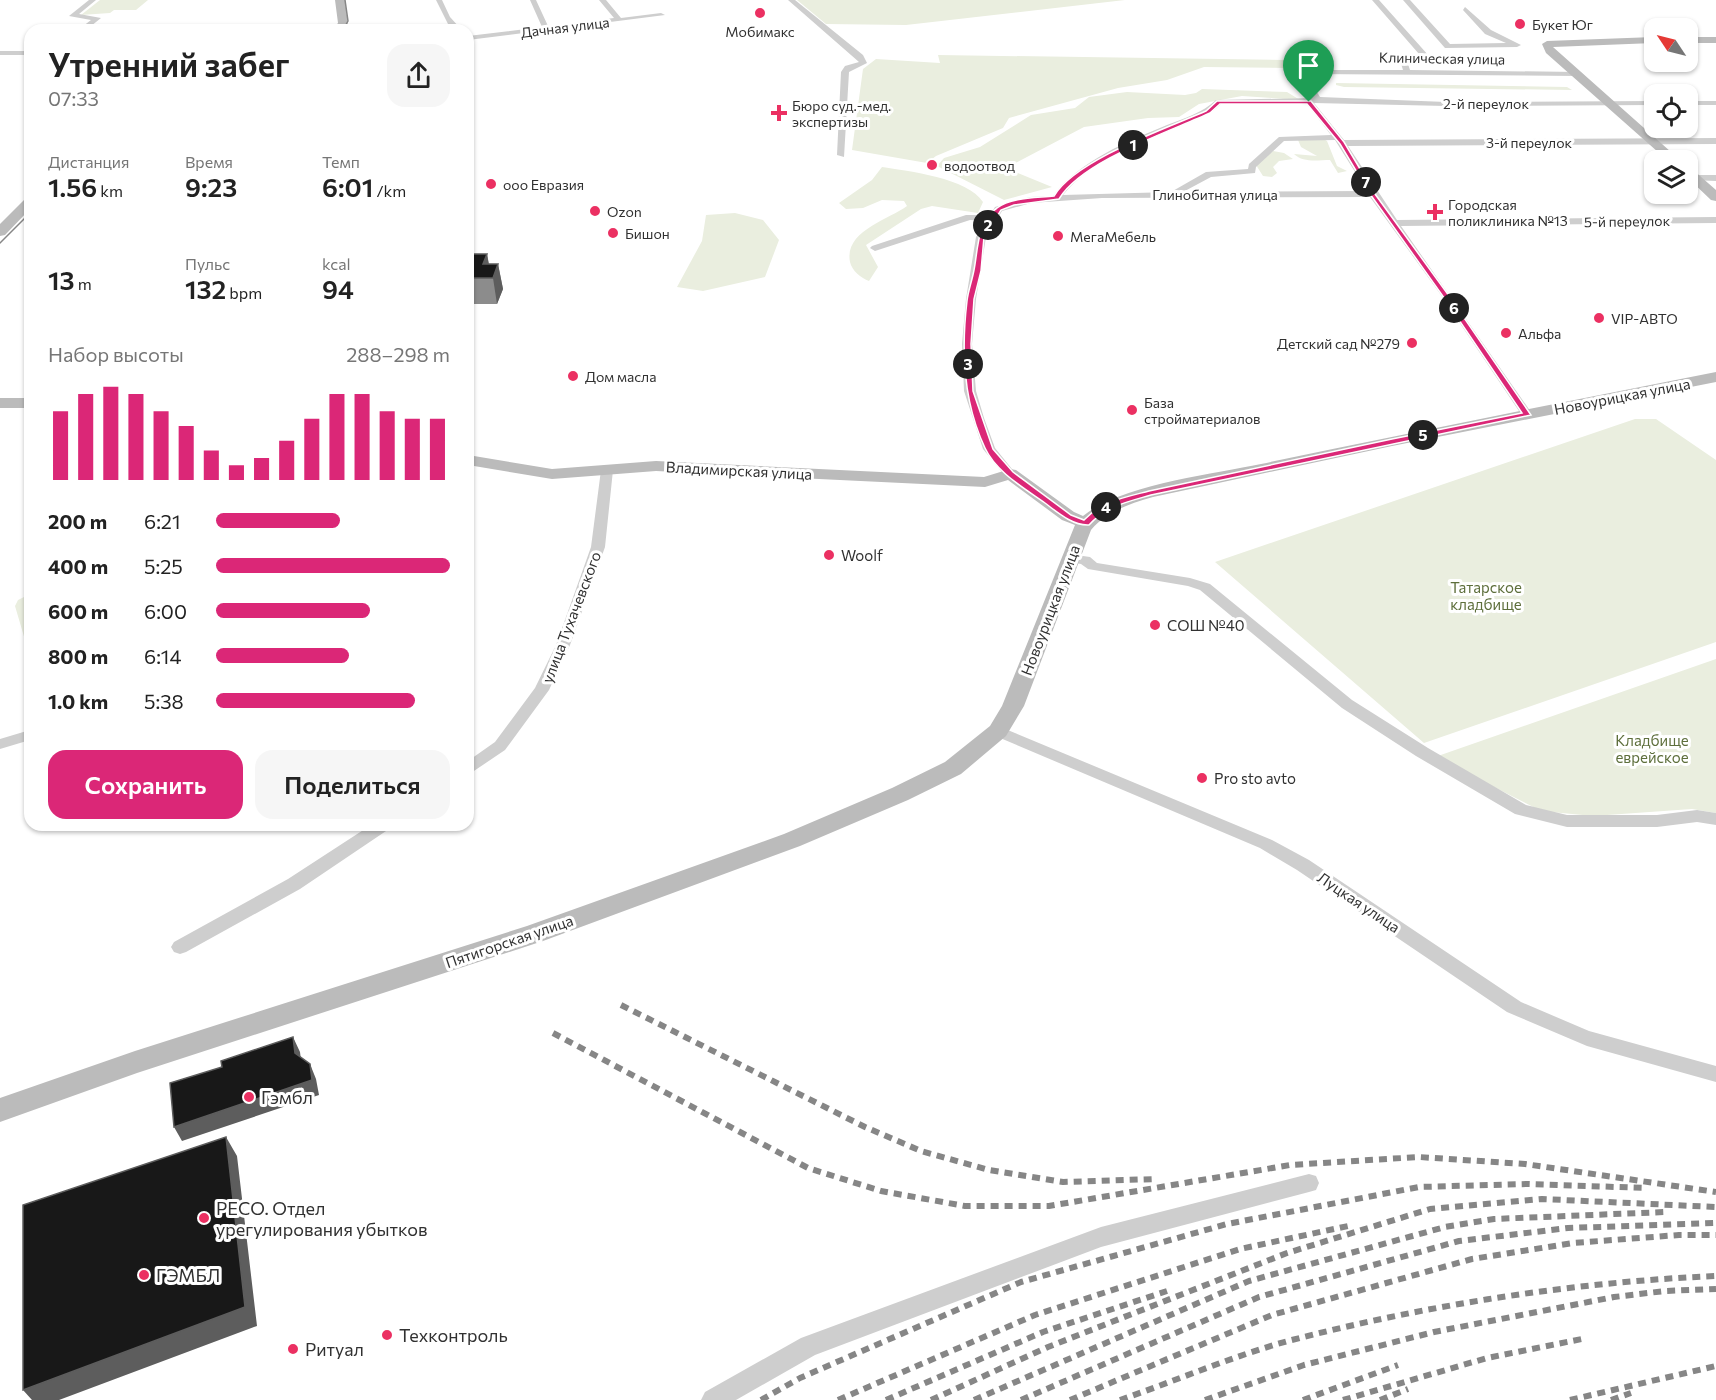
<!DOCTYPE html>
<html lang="ru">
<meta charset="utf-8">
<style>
body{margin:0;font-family:Commissioner,sans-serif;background:#f6f6f6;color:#222;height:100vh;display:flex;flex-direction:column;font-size:22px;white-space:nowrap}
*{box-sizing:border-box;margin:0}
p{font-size:20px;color:#767676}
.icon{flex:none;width:33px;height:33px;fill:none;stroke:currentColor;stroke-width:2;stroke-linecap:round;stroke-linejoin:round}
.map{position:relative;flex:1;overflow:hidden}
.drawer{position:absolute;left:24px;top:24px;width:450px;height:807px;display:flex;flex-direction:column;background:#fff;border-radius:18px;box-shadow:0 2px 4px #0004}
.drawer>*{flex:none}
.needle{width:39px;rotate:305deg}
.tools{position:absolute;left:1644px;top:18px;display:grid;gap:12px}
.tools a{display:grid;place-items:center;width:54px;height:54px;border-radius:12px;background:#fff;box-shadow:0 2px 4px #0004;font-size:30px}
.pin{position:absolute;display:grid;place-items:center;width:51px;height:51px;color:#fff;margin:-62px -26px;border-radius:50% 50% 50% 0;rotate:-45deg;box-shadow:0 0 6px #0007}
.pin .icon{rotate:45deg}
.km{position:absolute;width:30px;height:30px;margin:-15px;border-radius:50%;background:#222;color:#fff;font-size:16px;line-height:30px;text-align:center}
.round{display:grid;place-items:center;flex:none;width:63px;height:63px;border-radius:18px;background:#f6f6f6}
.head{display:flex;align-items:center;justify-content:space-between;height:102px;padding:0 24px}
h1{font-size:33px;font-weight:600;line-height:45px}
.stats{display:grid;grid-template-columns:repeat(3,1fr);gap:9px;height:102px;padding:6px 24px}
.stats div{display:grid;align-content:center}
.stats b{font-size:26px;font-weight:600}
.stats small{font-size:16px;font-weight:400}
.stats p{font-size:16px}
.chart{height:168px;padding:12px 24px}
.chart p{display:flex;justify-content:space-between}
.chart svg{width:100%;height:108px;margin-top:6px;stroke:#db2777;stroke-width:6}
.action{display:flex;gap:12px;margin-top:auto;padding:12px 24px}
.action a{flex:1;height:69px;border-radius:18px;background:#db2777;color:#fff;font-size:24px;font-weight:600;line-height:69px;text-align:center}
.action a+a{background:#f6f6f6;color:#222}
ul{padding:0 24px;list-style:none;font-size:20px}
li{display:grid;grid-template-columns:96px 72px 1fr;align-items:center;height:45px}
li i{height:15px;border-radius:8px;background:#db2777}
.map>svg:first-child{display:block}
.green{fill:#eaeedf}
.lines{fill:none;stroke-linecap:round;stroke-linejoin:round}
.minor{fill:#cecece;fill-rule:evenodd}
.secondary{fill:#bbb;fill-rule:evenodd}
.tram{stroke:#868686;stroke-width:1.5}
.rail{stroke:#868686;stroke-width:6;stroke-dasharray:8 6;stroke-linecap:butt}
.wall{fill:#8c8c8c}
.shaded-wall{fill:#5d5d5d}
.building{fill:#181818;stroke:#5d5d5d;stroke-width:1.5}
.route{fill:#db2777;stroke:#fff;stroke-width:1.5;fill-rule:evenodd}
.poi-dot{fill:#eb3062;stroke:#fff;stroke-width:2}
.labels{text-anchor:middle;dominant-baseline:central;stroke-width:6;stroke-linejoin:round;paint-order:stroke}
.far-poi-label{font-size:14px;fill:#313131;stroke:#fff;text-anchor:start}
.far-street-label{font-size:14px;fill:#313131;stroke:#fff}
.street-label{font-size:15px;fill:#313131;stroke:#fff}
.poi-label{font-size:15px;fill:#313131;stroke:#fff;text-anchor:start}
.park-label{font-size:15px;fill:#5e6f3c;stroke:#fff}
.near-poi-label{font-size:18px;fill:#313131;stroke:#fff;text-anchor:start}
</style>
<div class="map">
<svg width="1716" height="1400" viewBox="0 0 1716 1400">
<rect width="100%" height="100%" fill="#fff"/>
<path class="green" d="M 100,0 L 148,0 L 136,10 L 114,10 L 110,13 L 81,15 Z
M 797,0 L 1125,0 L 906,25 L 826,24 Z
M 938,55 L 1287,60 L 1289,68 L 1204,67 L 1167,80 L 1118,88 L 1009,118 L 1003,128 L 936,156 L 927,163 L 852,150 L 863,69 L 876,59 L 940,63 Z
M 1336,83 L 1567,87 L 1572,90 L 1344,87 L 1336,85 Z
M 1202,89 L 1287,92 L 1300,100 L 1242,96 L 1199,104 L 1179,117 L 1148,118 L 1084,127 L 1006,168 L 1052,187 L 1004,200 L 937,166 L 944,158 L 980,147 L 1031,115 L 1075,108 L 1089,97 L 1127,92 L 1185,95 L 1196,93 Z
M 1320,137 L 1327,141 L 1337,166 L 1347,171 L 1338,173 L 1330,160 C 1318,160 1303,163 1294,154 L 1317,156 L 1301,147 L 1298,140 Z
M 1273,151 L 1284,153 L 1293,159 L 1279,161 L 1273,167 L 1277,173 L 1272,177 L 1263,176 L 1256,165 Z
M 882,167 C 908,171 968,178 983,202 L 978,213 L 932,206 L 921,209 L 866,245 L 878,267 L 869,281 C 861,278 852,271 850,262 C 844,231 888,220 907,206 L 904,201 L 882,200 L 863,208 L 846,209 L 839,203 L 872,180 Z
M 735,213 L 763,220 L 779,240 L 765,277 L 703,291 L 677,287 L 702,241 L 706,215 Z
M 1635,419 L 1656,419 L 1716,460 L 1716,642 L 1424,743 L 1215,562 Z
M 30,594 L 30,657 L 15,606 L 18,600 Z
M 1716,659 L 1716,813 L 1692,809 L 1593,816 L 1541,811 L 1435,757 Z"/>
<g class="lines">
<path class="minor" d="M 89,0 L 96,0 L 79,14 L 101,18 L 86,30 L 78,30 L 91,20 L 69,16 Z
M 436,0 L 442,0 L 450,17 L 460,28 L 459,30 L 451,30 Z
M 530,0 L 536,0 L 548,26 L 614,18 L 599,0 L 606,0 L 621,18 L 661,13 L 665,15 L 468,40 L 468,36 L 542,27 Z
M 788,0 L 795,0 L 863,55 L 867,63 L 849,72 L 844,157 L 837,155 L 841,72 L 845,66 L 859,62 Z
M 1372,0 L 1379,0 L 1429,56 L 1425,58 L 1406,58 L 1410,70 L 1577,72 L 1581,74 L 1577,76 L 1309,74 L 1307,76 L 1320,97 L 1446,102 L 1654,101 L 1654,105 L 1446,106 L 1314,103 L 1344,140 L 1716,138 L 1716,144 L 1348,146 L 1397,220 L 1716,217 L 1716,223 L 1401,226 L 1533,415 L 1527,419 L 1523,417 L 1441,295 L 1370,197 L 1102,198 L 1031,203 L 1002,211 L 986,237 L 976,299 L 972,344 L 976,391 L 984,418 L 995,448 L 1016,474 L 1010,478 L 1006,477 L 983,449 L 964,391 L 962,344 L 966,299 L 976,237 L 986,221 L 970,220 L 875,251 L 870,248 L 872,246 L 966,215 L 990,215 L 995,207 L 1030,197 L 1053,196 C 1081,160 1126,142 1167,125 C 1185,118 1202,113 1216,100 L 1312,98 L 1299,75 L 1304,70 L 1403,70 L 1398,54 L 1419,54 ZM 1221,104 L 1307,104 L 1331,135 L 1279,137 L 1249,164 L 1248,169 L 1206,172 L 1171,192 L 1063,195 C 1090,162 1137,143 1175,128 C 1192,121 1208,117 1221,104 ZM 1335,140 L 1367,191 L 1183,192 L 1211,177 L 1255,173 L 1256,167 L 1284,141 Z
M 1403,0 L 1410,0 L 1450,44 L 1506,43 L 1485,34 L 1463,10 L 1465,7 L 1491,30 L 1521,45 L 1517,47 L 1445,48 Z
M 0,51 L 30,51 L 30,55 L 0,55 Z
M 1688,101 L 1716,101 L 1716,105 L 1688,105 Z
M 1694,175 L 1716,175 L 1716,181 L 1691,180 L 1690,178 Z
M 607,466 L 613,470 L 605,547 L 570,645 L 549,690 L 505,750 L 468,775 L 468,761 L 495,742 L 535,688 L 556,645 L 591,547 L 601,470 Z
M 1069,554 L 1090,557 L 1097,563 L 1190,578 L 1210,584 L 1352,700 L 1428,748 L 1526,805 L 1567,815 L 1657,815 L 1697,810 L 1716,813 L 1716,825 L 1697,822 L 1657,827 L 1567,827 L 1515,814 L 1416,756 L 1342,708 L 1200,590 L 1188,586 L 1088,569 L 1081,564 L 1064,561 L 1062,558 L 1064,555 Z
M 998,726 L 1272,840 L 1309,860 L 1521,1002 L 1589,1031 L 1716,1066 L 1716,1082 L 1587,1046 L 1507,1012 L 1297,870 L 1260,848 L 993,735 L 990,731 L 993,727 Z
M 30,730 L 30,740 L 0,749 L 0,739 Z
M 371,825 L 391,825 L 389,829 L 300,889 L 186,952 L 180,954 L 174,952 L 171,947 L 174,942 L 288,879 Z
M 1309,1174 L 1316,1176 L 1319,1183 L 1316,1190 L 1309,1192 L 1101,1247 L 815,1355 L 736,1400 L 701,1400 L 705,1392 L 801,1338 L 1101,1227 Z"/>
<path class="secondary" d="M 335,0 L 345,0 L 348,23 L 342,30 L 332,30 L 338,23 Z
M 1654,37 L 1654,43 L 1553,47 L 1680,160 L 1667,160 L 1546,53 L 1542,44 L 1547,41 Z
M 1688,37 L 1716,37 L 1716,43 L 1688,43 Z
M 1688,168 L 1692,169 L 1716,190 L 1716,201 L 1711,200 L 1688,178 Z
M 30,198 L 30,209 L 5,235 L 0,236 L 0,224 L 25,199 Z
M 1716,372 L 1716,382 L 1392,446 L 1153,497 C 1129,504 1107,511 1091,530 L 1024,706 L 1006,736 L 961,774 L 908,800 L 800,846 L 543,941 L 137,1073 L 0,1122 L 0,1098 L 135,1051 L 527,926 L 784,834 L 892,788 L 945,762 L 990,726 L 1002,706 L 1075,525 L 1062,520 L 1008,480 L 985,487 L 656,471 L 552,479 L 468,465 L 468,455 L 552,469 L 656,461 L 984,477 L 1010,469 L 1016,470 L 1074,512 L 1083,516 C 1120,485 1213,474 1261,464 C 1412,432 1564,402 1716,372 Z
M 0,398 L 30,398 L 30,408 L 0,408 Z"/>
<path class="tram" d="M 343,30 L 348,21 L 345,0
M 0,243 L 30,213"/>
<path class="rail" d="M 621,1005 L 865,1127 L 921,1151 L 989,1170 L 1063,1182 L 1157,1179
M 553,1033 L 808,1168 L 881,1191 L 965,1206 L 1049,1206 L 1290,1165 L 1419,1157 L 1525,1164 L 1716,1192
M 761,1400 L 800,1378 L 1021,1282 L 1227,1224 L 1419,1187 L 1527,1184 L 1647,1188
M 838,1400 L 1035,1315 L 1240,1249 L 1348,1226
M 886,1400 L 1043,1332 L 1167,1291
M 931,1400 L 1048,1347 L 1287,1253 L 1430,1209 L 1542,1199 L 1716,1207
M 974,1400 L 1249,1281 L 1445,1227 L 1494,1219 L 1665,1212
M 1021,1400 L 1259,1297 L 1459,1241 L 1568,1228 L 1716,1223
M 1070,1400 L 1272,1315 L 1472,1259 L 1573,1243 L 1679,1235 L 1716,1235
M 1120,1400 C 1175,1381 1233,1356 1288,1341 C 1426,1305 1574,1282 1716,1276
M 1205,1400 L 1304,1365 L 1434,1332 L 1614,1297 L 1665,1291 L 1716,1289
M 1303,1400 L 1398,1365
M 1343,1400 L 1487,1358 L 1587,1338
M 1380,1400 L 1408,1389
M 1570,1400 L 1716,1366
M 1611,1400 L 1631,1393"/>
</g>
<path class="wall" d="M 468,254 L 487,254 L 489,264 L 498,264 L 503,289 L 497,304 L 473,304 L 468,317 Z"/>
<path class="shaded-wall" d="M 487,254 L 491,278 L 483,264 Z
M 498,264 L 503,289 L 497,304 L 493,278 Z
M 468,279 L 473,304 L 468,317 Z
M 293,1037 L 300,1052 L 302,1068 L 295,1053 Z
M 310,1064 L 316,1079 L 319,1095 L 182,1141 L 174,1127 Z
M 226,1137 L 237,1156 L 257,1326 L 59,1400 L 32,1400 L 23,1390 Z"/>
<path class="building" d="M 468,254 L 487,254 L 483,264 L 498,264 L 493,278 L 468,278 Z
M 293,1037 L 295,1053 L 310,1064 L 312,1080 L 174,1127 L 170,1083 L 222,1067 L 221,1061 Z
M 226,1137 L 245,1307 L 23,1390 L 23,1205 Z"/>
<path class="route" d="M 1217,101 L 1311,101 L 1344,142 L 1375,194 L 1447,293 L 1531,415 L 1151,495 C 1127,502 1106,506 1089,525 C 1073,526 1057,512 1045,503 C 1024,488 996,472 985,448 C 963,402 961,351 967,301 C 968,291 972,281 974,270 C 978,250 977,221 997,208 C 1011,197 1037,198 1054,196 C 1075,160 1167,128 1206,111 ZM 1220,104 L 1307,104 L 1340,144 L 1370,194 L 1442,295 L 1522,413 L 1392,439 L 1149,491 C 1126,497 1102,501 1084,520 L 1071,515 L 1013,472 L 993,449 L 973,391 L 971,344 L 974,299 L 981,271 L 984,237 L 1001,210 L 1014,205 L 1059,199 C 1082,161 1169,132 1210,113 Z"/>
<g class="poi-dot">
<circle cx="760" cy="13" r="6"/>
<circle cx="1520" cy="24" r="6"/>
<path d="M776 104h6v6h6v6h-6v6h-6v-6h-6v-6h6z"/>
<circle cx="932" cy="165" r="6"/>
<circle cx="491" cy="184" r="6"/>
<circle cx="595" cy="211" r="6"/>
<path d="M1432 203h6v6h6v6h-6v6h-6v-6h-6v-6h6z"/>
<circle cx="613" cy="233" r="6"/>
<circle cx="1058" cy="236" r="6"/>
<circle cx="1599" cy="318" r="6"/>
<circle cx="1506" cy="333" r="6"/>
<circle cx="1412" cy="343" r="6"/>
<circle cx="573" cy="376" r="6"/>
<circle cx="1132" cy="410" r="6"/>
<circle cx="829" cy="555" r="6"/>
<circle cx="1155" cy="625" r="6"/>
<circle cx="1202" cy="778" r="6"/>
<circle cx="249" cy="1097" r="6"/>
<circle cx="204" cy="1218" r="6"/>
<circle cx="144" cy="1275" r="6"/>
<circle cx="387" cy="1335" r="6"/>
<circle cx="293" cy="1349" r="6"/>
</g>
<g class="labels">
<g class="far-poi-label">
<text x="1532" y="24">Букет Юг</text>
<text x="760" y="31" text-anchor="middle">Мобимакс</text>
<text x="792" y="105">Бюро суд.-мед.<tspan x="792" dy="16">экспертизы</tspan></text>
<text x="944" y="165">водоотвод</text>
<text x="503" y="184">ооо Евразия</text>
<text x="1448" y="204">Городская<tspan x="1448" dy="16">поликлиника №13</tspan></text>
<text x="607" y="211">Ozon</text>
<text x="625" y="233">Бишон</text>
<text x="1070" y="236">МегаМебель</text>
<text x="1611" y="318">VIP-АВТО</text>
<text x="1518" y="333">Альфа</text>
<text x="1400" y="343" text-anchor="end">Детский сад №279</text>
<text x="585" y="376">Дом масла</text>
<text x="1144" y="402">База<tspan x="1144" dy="16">стройматериалов</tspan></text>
</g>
<g class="far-street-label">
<text transform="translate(565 27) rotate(-7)">Дачная улица</text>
<text transform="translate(1442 58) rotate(1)">Клиническая улица</text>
<text x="1486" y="103">2-й переулок</text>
<text x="1529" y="142">3-й переулок</text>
<text x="1215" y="194">Глинобитная улица</text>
<text transform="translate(1627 221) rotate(-1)">5-й переулок</text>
</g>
<g class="street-label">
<text transform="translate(1622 396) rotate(-11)">Новоурицкая улица</text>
<text transform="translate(739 470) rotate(3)">Владимирская улица</text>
<text transform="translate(1050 610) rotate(-69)">Новоурицкая улица</text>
<text transform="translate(571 617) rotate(-69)">улица Тухачевского</text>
<text transform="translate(1359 902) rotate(34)">Луцкая улица</text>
<text transform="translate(509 941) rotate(-19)">Пятигорская улица</text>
</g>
<g class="poi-label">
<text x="841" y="555">Woolf</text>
<text x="1167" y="625">СОШ №40</text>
<text x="1214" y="778">Pro sto avto</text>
</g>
<g class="park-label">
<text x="1486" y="587">Татарское<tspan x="1486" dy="17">кладбище</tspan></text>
<text x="1652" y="740">Кладбище<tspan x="1652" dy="17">еврейское</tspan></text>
</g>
<g class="near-poi-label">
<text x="261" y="1097">Гэмбл</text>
<text x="216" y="1208">РЕСО. Отдел<tspan x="216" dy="21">урегулирования убытков</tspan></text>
<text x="156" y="1275">ГЭМБЛ</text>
<text x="399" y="1335">Техконтроль</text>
<text x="305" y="1349">Ритуал</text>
</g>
</g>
</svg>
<div class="tools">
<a><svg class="needle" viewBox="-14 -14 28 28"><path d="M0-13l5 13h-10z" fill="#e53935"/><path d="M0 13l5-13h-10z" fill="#767676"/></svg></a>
<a><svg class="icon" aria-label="locate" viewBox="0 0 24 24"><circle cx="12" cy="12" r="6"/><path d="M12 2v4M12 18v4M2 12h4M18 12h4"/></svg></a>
<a><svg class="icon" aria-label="layers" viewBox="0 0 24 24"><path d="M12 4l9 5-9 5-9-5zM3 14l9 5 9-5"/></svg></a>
</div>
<div class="pin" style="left:1309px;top:102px;background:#1e9e55"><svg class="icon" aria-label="arrive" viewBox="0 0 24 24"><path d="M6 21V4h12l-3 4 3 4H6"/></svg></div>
<b class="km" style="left:1133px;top:145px">1</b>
<b class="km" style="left:988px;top:225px">2</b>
<b class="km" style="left:968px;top:364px">3</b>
<b class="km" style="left:1106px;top:507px">4</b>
<b class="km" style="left:1423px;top:435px">5</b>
<b class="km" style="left:1454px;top:308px">6</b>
<b class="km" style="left:1366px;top:182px">7</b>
<section class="drawer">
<div class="head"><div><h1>Утренний забег</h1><p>07:33</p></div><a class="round"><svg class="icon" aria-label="share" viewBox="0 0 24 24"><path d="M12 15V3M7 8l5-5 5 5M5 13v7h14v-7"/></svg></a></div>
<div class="stats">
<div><p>Дистанция</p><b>1.56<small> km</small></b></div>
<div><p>Время</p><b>9:23</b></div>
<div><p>Темп</p><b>6:01<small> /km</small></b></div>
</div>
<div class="stats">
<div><b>13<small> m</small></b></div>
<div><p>Пульс</p><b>132<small> bpm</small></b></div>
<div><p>kcal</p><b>94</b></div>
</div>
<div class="chart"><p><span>Набор высоты</span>288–298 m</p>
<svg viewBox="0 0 160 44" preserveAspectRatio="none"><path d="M5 44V16M15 44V9M25 44V6M35 44V9M45 44V16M55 44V22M65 44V32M75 44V38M85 44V35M95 44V28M105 44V19M115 44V9M125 44V9M135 44V16M145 44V19M155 44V19"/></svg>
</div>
<ul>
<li><b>200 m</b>6:21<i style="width:53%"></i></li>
<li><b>400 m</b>5:25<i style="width:100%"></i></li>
<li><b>600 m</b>6:00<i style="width:66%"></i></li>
<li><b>800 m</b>6:14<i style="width:57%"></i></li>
<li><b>1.0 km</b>5:38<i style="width:85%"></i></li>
</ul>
<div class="action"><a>Сохранить</a><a>Поделиться</a></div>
</section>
</div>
